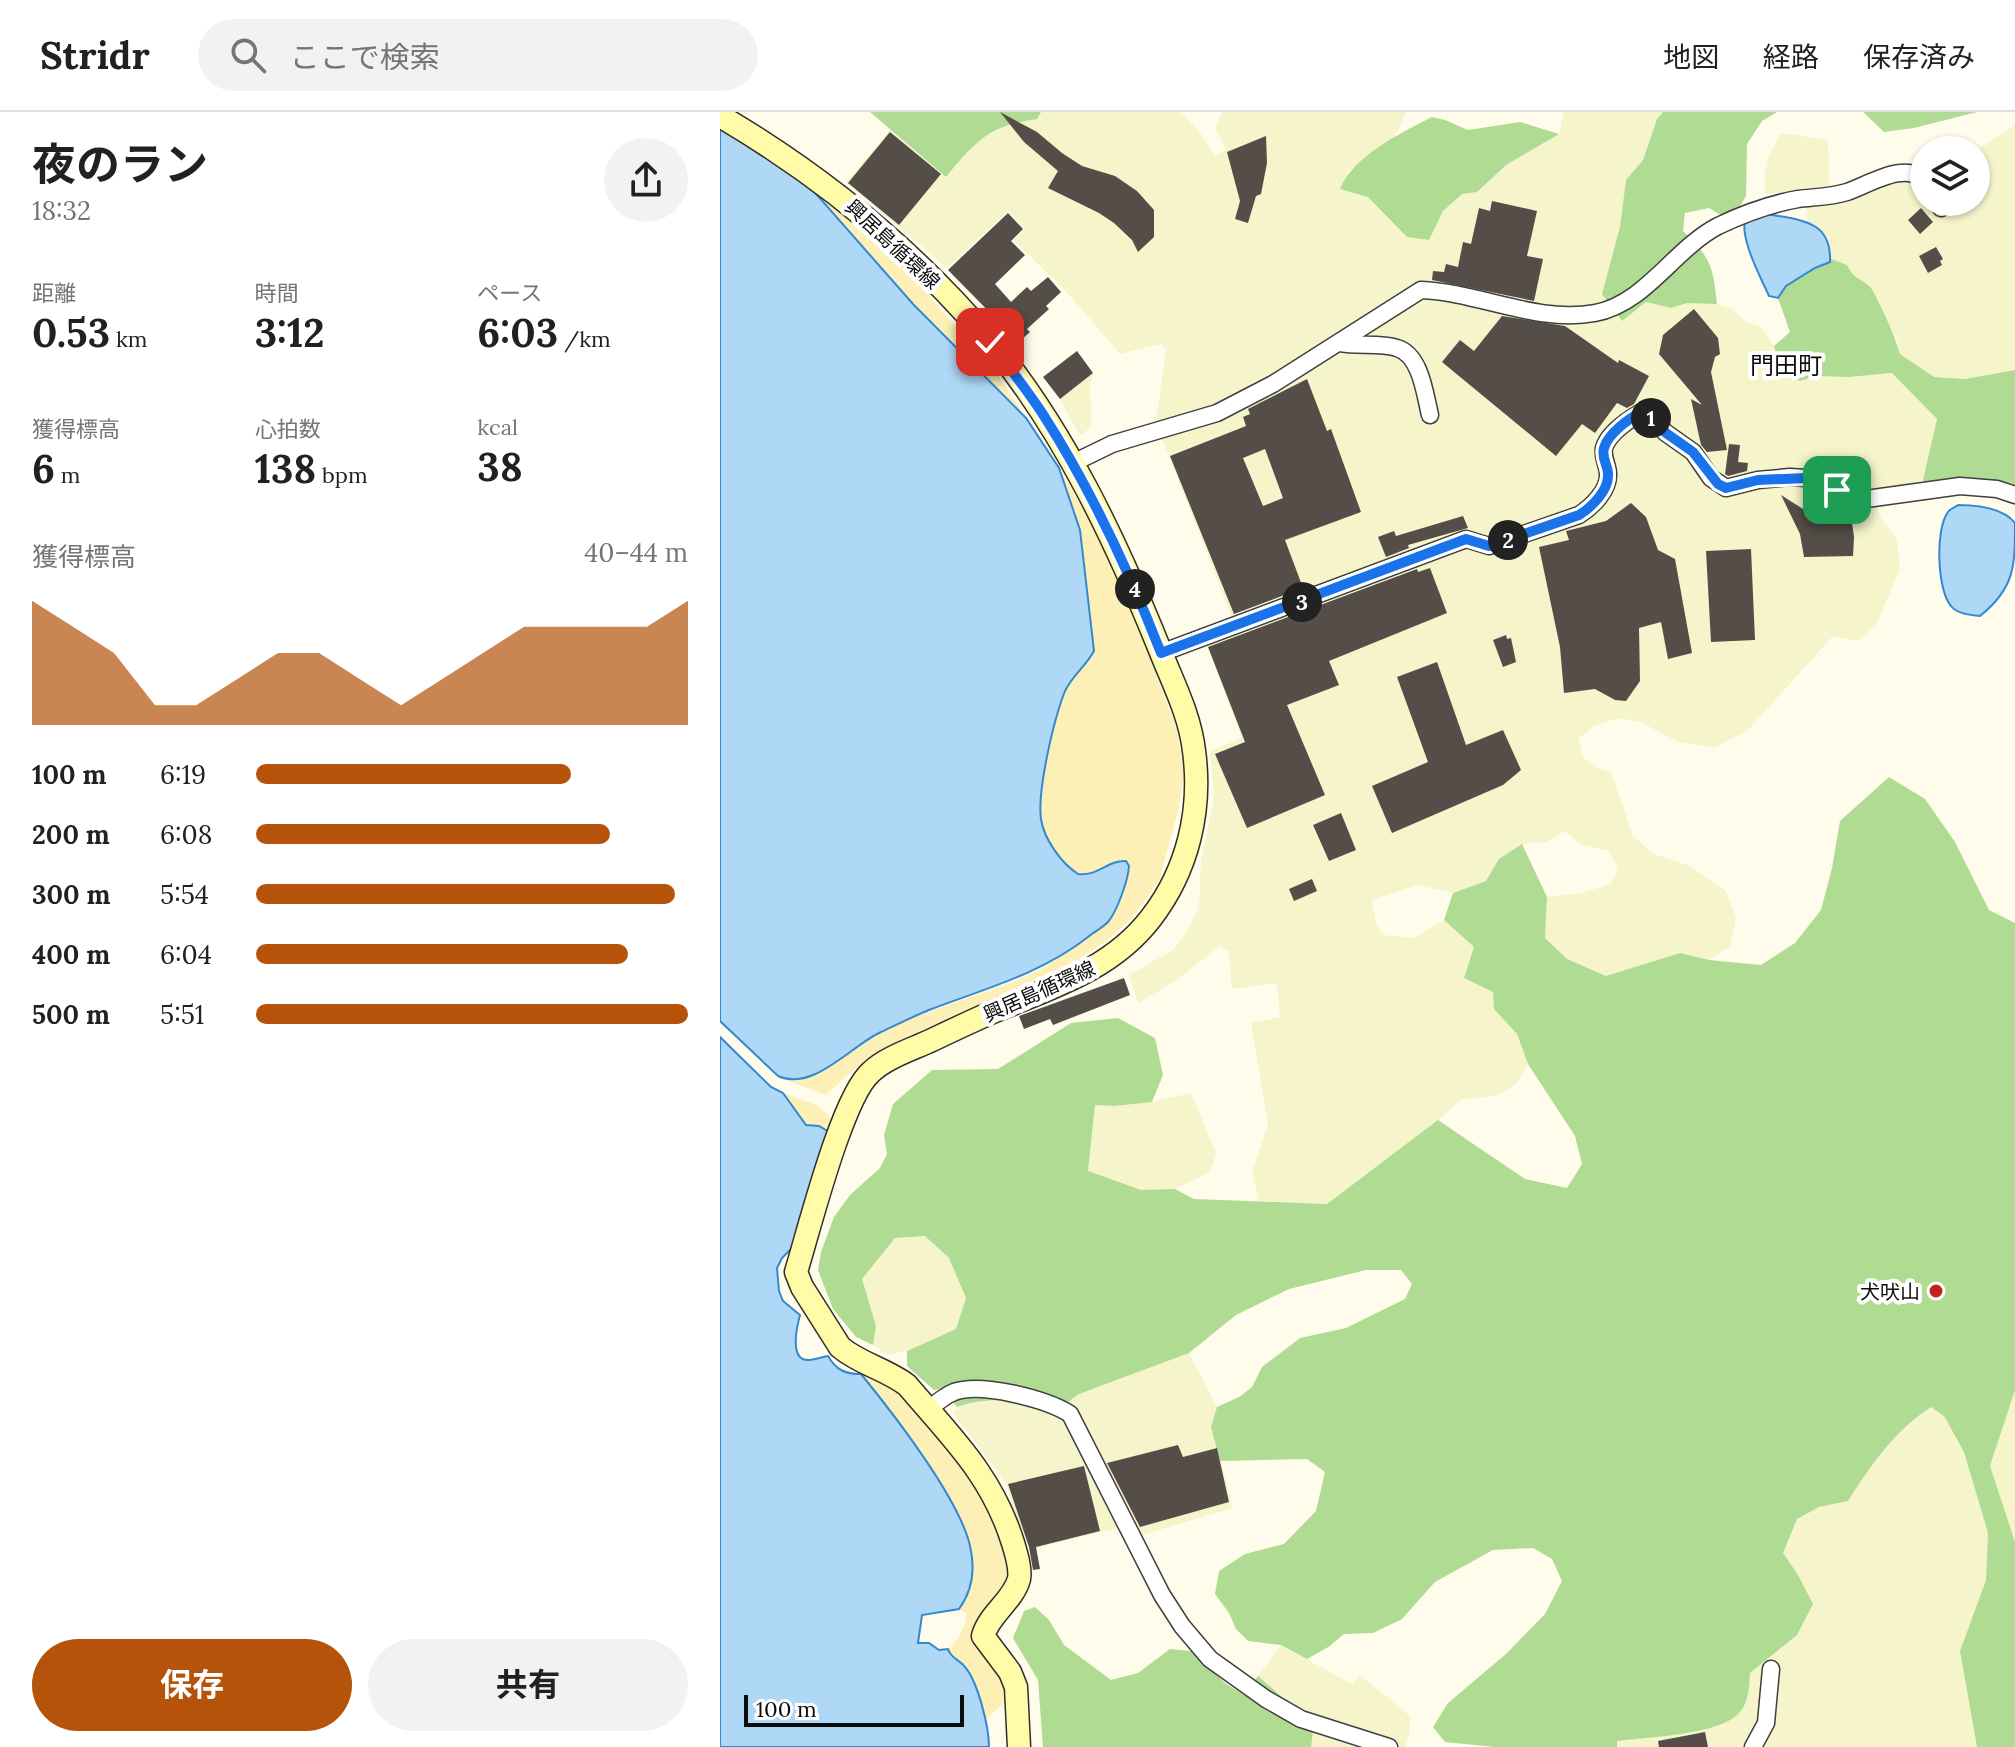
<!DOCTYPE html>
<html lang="ja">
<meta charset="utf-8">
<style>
body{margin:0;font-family:Lora,"Noto Sans JP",serif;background:#f2f2f2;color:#202124;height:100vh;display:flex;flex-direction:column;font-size:30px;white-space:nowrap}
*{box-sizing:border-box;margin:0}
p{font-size:26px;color:#757577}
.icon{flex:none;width:44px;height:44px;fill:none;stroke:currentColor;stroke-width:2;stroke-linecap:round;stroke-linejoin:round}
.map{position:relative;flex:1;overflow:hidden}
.details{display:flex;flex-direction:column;background:#fff;width:720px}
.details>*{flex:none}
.fabs{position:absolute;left:1190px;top:24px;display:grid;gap:16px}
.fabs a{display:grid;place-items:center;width:80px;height:80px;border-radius:50%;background:#fff;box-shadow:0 2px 6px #0004;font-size:40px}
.scale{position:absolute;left:24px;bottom:20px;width:220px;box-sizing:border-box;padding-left:8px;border:4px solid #0c0c0c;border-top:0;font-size:22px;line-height:28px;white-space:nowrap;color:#0c0c0c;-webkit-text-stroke:6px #fff;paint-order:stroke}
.pin{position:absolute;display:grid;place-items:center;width:68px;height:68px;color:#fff;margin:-34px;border-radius:16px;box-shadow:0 4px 12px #0006}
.km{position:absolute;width:40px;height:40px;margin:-20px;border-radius:50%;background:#222;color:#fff;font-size:22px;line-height:40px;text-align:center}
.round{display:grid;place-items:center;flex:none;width:84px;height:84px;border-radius:42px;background:#f2f2f2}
.head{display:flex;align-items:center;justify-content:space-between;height:136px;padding:0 32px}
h1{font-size:44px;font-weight:700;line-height:60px}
.metrics{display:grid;grid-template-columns:repeat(3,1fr);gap:12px;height:136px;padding:8px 32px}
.metrics div{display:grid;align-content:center}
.metrics b{font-size:40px;font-weight:700}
.metrics small{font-size:22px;font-weight:400}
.metrics p{font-size:22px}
.chart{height:224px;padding:16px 32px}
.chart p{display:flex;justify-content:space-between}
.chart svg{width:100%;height:144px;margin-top:8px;fill:#b45309;opacity:.7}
.action{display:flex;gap:16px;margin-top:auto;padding:16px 32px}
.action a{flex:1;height:92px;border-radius:48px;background:#b45309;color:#fff;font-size:32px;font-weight:700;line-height:92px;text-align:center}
.action a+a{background:#f2f2f2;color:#202124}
ul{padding:0 32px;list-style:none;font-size:26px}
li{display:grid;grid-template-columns:128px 96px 1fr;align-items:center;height:60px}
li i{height:20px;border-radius:10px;background:#b45309}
header{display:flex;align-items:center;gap:48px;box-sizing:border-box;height:112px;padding:0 40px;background:#fff;border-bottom:2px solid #e0e0e0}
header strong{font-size:38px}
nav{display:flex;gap:44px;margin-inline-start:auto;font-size:28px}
.search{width:560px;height:72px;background:#f2f2f2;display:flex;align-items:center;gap:20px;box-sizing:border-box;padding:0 28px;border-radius:44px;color:#757577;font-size:30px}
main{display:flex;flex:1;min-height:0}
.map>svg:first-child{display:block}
.farmland{fill:#f5f4cb}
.forest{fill:#afdb93}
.sand{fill:#fcf0b6}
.water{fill:#afd8f7;stroke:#3488d0;stroke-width:2}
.building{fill:#554e48;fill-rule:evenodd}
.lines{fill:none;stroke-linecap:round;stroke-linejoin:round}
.minor-casing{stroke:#3f3f3f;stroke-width:19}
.secondary-casing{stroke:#2e2e2e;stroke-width:25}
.minor{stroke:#fff;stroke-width:16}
.secondary{stroke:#fffba6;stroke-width:22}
.route-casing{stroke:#fff;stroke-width:16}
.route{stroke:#1a73e8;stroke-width:10}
.poi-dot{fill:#be2422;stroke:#fff;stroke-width:3}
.labels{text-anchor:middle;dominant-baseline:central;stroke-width:8;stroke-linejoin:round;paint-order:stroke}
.street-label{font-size:20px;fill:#0c0c0c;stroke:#fff}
.poi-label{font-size:20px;fill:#0c0c0c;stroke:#fff;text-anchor:end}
.quarter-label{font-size:24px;fill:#0c0c0c;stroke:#fff}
</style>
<header>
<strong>Stridr</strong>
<div class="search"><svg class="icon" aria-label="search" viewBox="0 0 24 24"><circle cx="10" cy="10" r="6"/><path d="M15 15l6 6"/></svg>ここで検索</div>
<nav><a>地図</a><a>経路</a><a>保存済み</a></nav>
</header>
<main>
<section class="details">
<div class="head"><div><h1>夜のラン</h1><p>18:32</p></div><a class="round"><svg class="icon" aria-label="share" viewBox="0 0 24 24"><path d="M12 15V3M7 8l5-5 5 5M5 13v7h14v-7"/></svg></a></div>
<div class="metrics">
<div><p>距離</p><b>0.53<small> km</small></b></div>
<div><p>時間</p><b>3:12</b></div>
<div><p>ペース</p><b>6:03<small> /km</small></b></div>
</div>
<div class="metrics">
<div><p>獲得標高</p><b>6<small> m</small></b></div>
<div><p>心拍数</p><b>138<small> bpm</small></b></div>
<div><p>kcal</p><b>38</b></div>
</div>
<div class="chart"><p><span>獲得標高</span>40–44 m</p>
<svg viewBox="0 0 160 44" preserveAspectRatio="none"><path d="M0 44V6L10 14L20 22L30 38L40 38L50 30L60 22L70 22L80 30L90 38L100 30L110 22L120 14L130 14L140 14L150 14L160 6V44z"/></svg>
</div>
<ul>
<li><b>100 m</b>6:19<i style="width:73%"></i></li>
<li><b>200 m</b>6:08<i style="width:82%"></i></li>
<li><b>300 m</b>5:54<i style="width:97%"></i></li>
<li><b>400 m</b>6:04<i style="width:86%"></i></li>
<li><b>500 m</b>5:51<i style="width:100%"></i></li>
</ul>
<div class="action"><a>保存</a><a>共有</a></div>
</section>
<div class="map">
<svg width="1295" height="1635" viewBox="0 0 1295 1635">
<rect width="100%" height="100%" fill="#fffceb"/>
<path class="farmland" d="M 321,0 L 461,0 L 479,19 L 495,44 L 506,38 L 495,15 L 502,0 L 686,0 L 675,24 L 626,61 L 687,125 L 715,113 L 723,99 L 742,81 L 757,80 L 786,53 L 839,22 L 844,0 L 943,0 L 937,7 L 923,48 L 906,68 L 900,115 L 901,209 L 926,190 L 951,196 L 967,190 L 997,192 L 1012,197 L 1026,210 L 1041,215 L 1054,234 L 1065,265 L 1080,269 L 1096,264 L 1129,265 L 1172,261 L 1217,307 L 1203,368 L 1152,382 L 1161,406 L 1177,428 L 1180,457 L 1156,513 L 1138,529 L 1113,524 L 1028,618 L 995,636 L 959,630 L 920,610 L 900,606 L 875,613 L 858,627 L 863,645 L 876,656 L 891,660 L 913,724 L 934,742 L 970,754 L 1006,779 L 1016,806 L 1010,834 L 989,848 L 960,841 L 886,864 L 847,847 L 825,826 L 827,785 L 861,781 L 891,772 L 898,757 L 889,739 L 860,732 L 845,719 L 826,730 L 802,732 L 779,747 L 766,769 L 733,781 L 698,773 L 652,788 L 656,812 L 663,823 L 694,826 L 724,808 L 754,835 L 774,880 L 774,897 L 797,922 L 808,952 L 796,972 L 776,984 L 740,988 L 702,1023 L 646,1062 L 607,1092 L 539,1089 L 532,1061 L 548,1012 L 531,911 L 560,905 L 557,871 L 512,877 L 509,840 L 499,834 L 457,868 L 418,891 L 409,863 L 453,838 L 465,823 L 479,796 L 481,749 L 494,686 L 490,639 L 522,626 L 486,531 L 517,518 L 436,311 L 446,237 L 441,232 L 400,242 L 345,178 L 293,128 L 305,117 L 288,99 L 227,156 L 126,70 L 170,18 L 226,65 L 257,28 L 296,10 L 317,7 Z
M 1295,13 L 1295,258 L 1245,267 L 1214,265 L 1180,242 L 1178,230 L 1163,204 L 1160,190 L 1150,175 L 1133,165 L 1127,153 L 1111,147 L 1108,128 L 1103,120 L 1088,109 L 1084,79 L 1045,82 L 1045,62 L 1049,44 L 1061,21 L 1108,28 L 1110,89 L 1175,68 L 1204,50 L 1204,90 L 1256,90 L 1256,39 Z
M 357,239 L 373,261 L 370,272 L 371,310 L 369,317 L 362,322 L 358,321 L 340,287 L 323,265 Z
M 471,981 L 496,1041 L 490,1060 L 455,1077 L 421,1079 L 368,1060 L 375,993 L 394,994 L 432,990 Z
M 205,1124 L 229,1146 L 246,1186 L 236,1217 L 187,1239 L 166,1243 L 153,1233 L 156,1214 L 141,1168 L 175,1126 Z
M 469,1241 L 497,1295 L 491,1315 L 513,1396 L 405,1428 L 398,1416 L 303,1439 L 287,1372 L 233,1301 L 238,1295 L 274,1286 L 313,1295 L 331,1302 L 359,1282 Z
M 1295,1278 L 1295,1430 L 1270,1354 Z
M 1211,1295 L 1224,1304 L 1244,1340 L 1268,1421 L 1266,1468 L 1240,1539 L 1257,1635 L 897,1635 L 897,1629 L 985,1618 L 1028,1584 L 1030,1561 L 1077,1523 L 1078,1463 L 1062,1441 L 1077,1407 L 1099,1395 L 1128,1389 L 1149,1356 L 1188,1309 Z
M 561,1533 L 632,1572 L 640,1563 L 690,1604 L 690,1619 L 685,1635 L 591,1635 L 595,1604 L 562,1585 L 538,1564 Z"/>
<path class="forest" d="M 150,0 L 321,0 L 317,7 C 268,14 256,29 226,65 Z
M 943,0 L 1057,0 L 1042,9 L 1027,32 L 1026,84 L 1018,98 L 1004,105 L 989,96 L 965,101 L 963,119 C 991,146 993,154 997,192 L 967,191 L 951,196 L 926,190 L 902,209 L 882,182 L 900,115 L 906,68 L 923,48 L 937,7 Z
M 1143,0 L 1257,0 L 1194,16 L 1164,20 Z
M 712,5 L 725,8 L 748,18 L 800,10 L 839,22 L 786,53 L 757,80 L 742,82 L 723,99 L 709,128 L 687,125 L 648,85 L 620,77 C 633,44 681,21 712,5 Z
M 1111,147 L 1127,153 C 1135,169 1140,165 1150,175 C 1157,182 1178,232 1180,242 L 1214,265 L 1245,267 L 1295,258 L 1295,374 L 1279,370 L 1208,375 L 1203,368 L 1217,307 L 1172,261 L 1129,265 L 1096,264 L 1080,269 L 1064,265 L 1054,234 L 1070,220 L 1058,186 L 1066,174 L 1094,156 L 1110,150 Z
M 1169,665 L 1205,687 L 1235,730 L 1269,798 L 1295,811 L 1295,1278 L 1270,1354 L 1295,1430 L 1295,1635 L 1257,1635 L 1240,1539 L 1266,1468 L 1268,1421 L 1244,1340 L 1224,1304 L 1211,1295 C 1175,1318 1151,1353 1128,1389 L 1099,1395 L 1077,1407 L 1063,1441 L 1078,1463 L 1093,1492 L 1077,1523 L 1030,1561 C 1029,1575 1029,1592 1018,1602 C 998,1623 926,1625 897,1629 L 897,1635 L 774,1635 L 725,1630 L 713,1615 L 728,1591 L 786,1542 L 825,1502 L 842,1469 L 832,1447 L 813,1436 L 773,1438 L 715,1470 L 682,1507 L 653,1521 L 624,1522 L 610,1534 L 587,1547 L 561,1533 L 528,1529 L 516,1517 L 509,1501 L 495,1482 L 499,1459 L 525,1442 L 564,1432 L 596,1399 L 605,1360 L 587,1347 L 500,1349 L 491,1315 L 497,1295 L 519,1285 L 532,1275 L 542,1255 L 580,1226 L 626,1216 L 685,1187 L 692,1172 L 681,1158 L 646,1158 L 569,1177 L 516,1203 L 469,1241 L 359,1282 L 331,1302 C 297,1288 273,1283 237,1295 L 223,1276 L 214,1278 L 187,1254 L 187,1239 L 236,1217 L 246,1186 L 229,1146 L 205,1124 L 175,1126 L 142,1167 L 156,1214 L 153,1233 L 136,1225 L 113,1197 L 98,1158 L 101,1140 L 114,1105 L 130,1083 L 160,1056 L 167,1042 L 164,1023 L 173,992 L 212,958 L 278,957 L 351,911 L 398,906 L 435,926 L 443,963 L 432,990 L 394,994 L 375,993 L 368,1059 L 421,1078 L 455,1077 L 474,1087 L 607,1092 L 718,1008 L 805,1067 L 847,1076 L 862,1052 L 855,1024 L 808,952 L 797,922 L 774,897 L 773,880 L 744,866 L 754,835 L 724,808 L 733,781 L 766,769 L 779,747 L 802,732 L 827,785 L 825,826 L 847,847 L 886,864 L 960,841 L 989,848 L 1041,853 L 1075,831 L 1101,798 L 1112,756 L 1120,709 Z
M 315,1495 L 329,1508 L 344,1533 L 391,1568 L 418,1561 L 450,1537 L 471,1539 L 505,1571 L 524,1583 L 538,1564 L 562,1585 L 595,1605 L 591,1635 L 323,1635 L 318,1568 L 293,1526 L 304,1499 Z"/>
<path class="sand" d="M 76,59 L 204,178 L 279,265 L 306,306 L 193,192 Z
M 339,356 L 371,410 L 409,492 L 457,617 L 464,662 L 459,695 L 439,769 L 412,806 L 390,826 L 357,849 L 192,923 L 147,946 L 106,983 L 68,969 C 103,966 118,942 147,927 C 200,898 259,886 313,861 C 340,847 365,828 389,809 L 374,761 C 360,765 352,759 343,748 C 333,736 322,721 321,705 C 318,676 334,606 346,579 C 350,567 360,558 368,550 L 360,418 Z
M 63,981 L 99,994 L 113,1009 L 109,1020 L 99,1014 L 86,1013 Z
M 144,1257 L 180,1278 L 261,1377 L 291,1452 L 289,1473 L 256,1508 L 252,1524 L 259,1539 L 275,1550 L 284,1565 L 288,1588 L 266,1607 L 244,1553 L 230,1544 L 228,1537 C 237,1532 247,1512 246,1501 L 239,1497 C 252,1479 255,1460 251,1439 C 245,1392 172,1300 141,1262 Z"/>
<path class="water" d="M 0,11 L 76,59 L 193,192 L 306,306 L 339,356 L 360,418 L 374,539 C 366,554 352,564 345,579 C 334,607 317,678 321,707 C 324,727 341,751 358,762 C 377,765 388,748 406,749 L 409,754 C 408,769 397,799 388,810 C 382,816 374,820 368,825 C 321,862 264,877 209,898 C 192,905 176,913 159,921 C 130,935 92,980 58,964 L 0,909 Z
M 1039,100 C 1072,109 1112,103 1110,150 L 1095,156 L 1066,174 L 1058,186 L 1049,184 C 1041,166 1018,124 1026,105 Z
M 1238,393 C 1257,393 1282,395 1295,411 C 1295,454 1295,476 1260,504 C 1251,503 1237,502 1231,494 C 1217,478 1215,417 1228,400 C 1230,397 1235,395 1238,393 Z
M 0,925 L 51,975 L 63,981 L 86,1013 L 99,1014 L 109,1020 L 72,1136 L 62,1146 L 57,1156 L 59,1179 L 63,1189 L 80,1203 C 77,1214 69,1248 88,1248 C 94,1248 101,1245 108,1244 C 116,1258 125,1262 141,1262 C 172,1300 244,1392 251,1439 C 255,1460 252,1479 239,1497 L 202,1503 L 198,1531 L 209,1531 L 219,1538 L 228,1537 C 231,1547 239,1547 245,1555 C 258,1570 269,1615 269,1635 L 0,1635 Z"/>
<path class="building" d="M 280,0 L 317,20 L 342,41 L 362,54 L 395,64 L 417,79 L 434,98 L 434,125 L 418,140 L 412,128 L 394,111 L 379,101 L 328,76 L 338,59 L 304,30 Z
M 170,20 L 221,62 L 179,113 L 128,71 Z
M 546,24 L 547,51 L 541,82 L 536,84 L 528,111 L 515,107 L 520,89 L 507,40 Z
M 772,89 L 817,99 L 807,144 L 823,147 L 814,189 L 712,168 L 713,159 L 724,160 L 726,152 L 738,155 L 743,130 L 751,132 L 759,96 L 770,99 Z
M 1201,96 L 1213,110 L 1200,122 L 1188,108 Z
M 288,101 L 303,117 L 291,129 L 305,143 L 275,172 L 291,190 L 307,175 L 311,179 L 328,165 L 341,180 L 326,194 L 329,197 L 307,217 L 310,220 L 301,228 L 296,222 L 293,224 L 228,158 Z
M 1216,135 L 1223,147 L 1220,149 L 1222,153 L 1208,161 L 1199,144 Z
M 974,197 L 998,226 L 1000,242 L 995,245 L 991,260 L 1007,338 L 987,340 L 981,333 L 971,287 L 982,293 L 939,242 L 943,223 Z
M 782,204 L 845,214 L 898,251 L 899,248 L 929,264 L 914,292 L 907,296 L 897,291 L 875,321 L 862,312 L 836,344 L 722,250 L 740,228 L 754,239 Z
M 357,239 L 373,261 L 340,287 L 323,265 Z
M 587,267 L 607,319 L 611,317 L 641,400 L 565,428 L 583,476 L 514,502 L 450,344 L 526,314 L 523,305 L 530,302 L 528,297 ZM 545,337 L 563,386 L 543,394 L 523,346 Z
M 1009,332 L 1020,333 L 1018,350 L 1028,351 L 1027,359 L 1008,364 L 1005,362 Z
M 1061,383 L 1083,397 L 1108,408 L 1118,407 L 1123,412 L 1132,411 L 1134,425 L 1133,444 L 1084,445 L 1080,422 Z
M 911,391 L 926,405 L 938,438 L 955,447 L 972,541 L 948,547 L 941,510 L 919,516 L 920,569 L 906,589 L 895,588 L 875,577 L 844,581 L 840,535 L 819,435 L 849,428 L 846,419 L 886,409 Z
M 743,404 L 748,416 L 688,433 L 689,436 L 666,445 L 658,425 L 674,419 L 676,424 Z
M 1031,437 L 1035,528 L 991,530 L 986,439 Z
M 710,456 L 727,501 L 609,549 L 619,573 L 567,593 L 605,683 L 527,716 L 495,642 L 525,630 L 488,535 L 697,457 L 698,460 Z
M 786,523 L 787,527 L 791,526 L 796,550 L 783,555 L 773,528 Z
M 717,550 L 746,633 L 783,618 L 801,658 L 783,673 L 672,721 L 652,674 L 708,650 L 677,565 Z
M 621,701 L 636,738 L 609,749 L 593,713 Z
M 592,767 L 597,779 L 574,789 L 569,777 Z
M 404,866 L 410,883 L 333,913 L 330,907 L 304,917 L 299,904 Z
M 458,1333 L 463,1345 L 497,1336 L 509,1390 L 420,1415 L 387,1351 Z
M 364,1354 L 380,1419 L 316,1435 L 320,1457 L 313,1458 L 309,1435 L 288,1372 Z
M 985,1620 L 988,1635 L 939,1635 L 938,1629 Z"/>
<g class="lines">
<defs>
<path id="minor" d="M 1217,90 L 1221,96
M 619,231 C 638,235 659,230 677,236 C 701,243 705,283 710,303
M 353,351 L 392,332 L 497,301 L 553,272 L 701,178 C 758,180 818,212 875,201 C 925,192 954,137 998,114 C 1023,102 1050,92 1078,87 C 1094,85 1111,85 1127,80 C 1148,73 1188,47 1204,70
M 441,541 L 746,427 L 769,434 L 859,403 C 872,395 889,378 888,362 C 888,353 882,346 884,336 C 888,322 908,308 920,301 L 927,302 L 946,321 L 973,340 L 991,366 L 1006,376 L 1038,368 L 1070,365 L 1086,366 L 1139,388 L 1240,374 L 1277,377 L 1295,383
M 208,1298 C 216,1291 224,1284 234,1280 C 261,1270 326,1287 350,1302 L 442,1483 L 462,1514 L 490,1547 L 546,1587 L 581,1607 L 669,1635
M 1033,1635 L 1046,1611 L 1051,1557"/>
<path id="secondary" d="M 0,4 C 102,64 193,138 270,229 C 345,320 396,429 440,538 C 453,571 470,603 474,639 C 482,698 468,758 431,806 C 392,857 333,875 275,899 C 254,908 233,918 212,928 C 193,937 167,945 151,960 C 122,985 89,1118 76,1160 L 82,1175 L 120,1235 C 140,1252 166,1257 187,1273 C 231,1325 272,1363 293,1431 C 296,1441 301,1456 299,1467 C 293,1489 269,1502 263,1524 L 290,1560 L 296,1575 L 299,1635"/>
</defs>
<use href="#minor" class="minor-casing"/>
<use href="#secondary" class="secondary-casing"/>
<use href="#minor" class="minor"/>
<use href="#secondary" class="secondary"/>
</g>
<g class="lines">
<defs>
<path id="route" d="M 270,230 C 288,254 308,279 324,304 C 372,379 409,459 441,541 L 746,427 L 769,434 L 859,403 C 872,395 889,378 888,362 C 888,353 881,346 884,336 C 888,322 908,307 920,301 L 927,302 L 946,321 L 973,340 L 998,372 L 1006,376 L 1038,368 L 1086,366 L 1117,378"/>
</defs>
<use href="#route" class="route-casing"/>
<use href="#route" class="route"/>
</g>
<circle class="poi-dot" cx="1216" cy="1179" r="8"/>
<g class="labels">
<g class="street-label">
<text transform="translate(173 132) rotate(43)">興居島循環線</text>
<text transform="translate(319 879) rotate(-24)">興居島循環線</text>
</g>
<g class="poi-label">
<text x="1200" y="1179">犬吠山</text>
</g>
<g class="quarter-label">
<text x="1066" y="253">門田町</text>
</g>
</g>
</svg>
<div class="fabs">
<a><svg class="icon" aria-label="layers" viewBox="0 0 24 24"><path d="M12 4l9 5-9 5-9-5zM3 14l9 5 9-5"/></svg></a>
</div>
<div class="scale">100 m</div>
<div class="pin" style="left:1117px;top:378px;background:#1e9e55"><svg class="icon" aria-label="arrive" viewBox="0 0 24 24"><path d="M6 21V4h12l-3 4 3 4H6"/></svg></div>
<div class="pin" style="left:270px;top:230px;background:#d93025"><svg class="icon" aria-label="check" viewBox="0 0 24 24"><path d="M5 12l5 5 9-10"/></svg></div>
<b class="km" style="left:931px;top:306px">1</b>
<b class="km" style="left:788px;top:428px">2</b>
<b class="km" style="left:582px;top:490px">3</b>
<b class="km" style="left:415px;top:477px">4</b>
</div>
</main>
